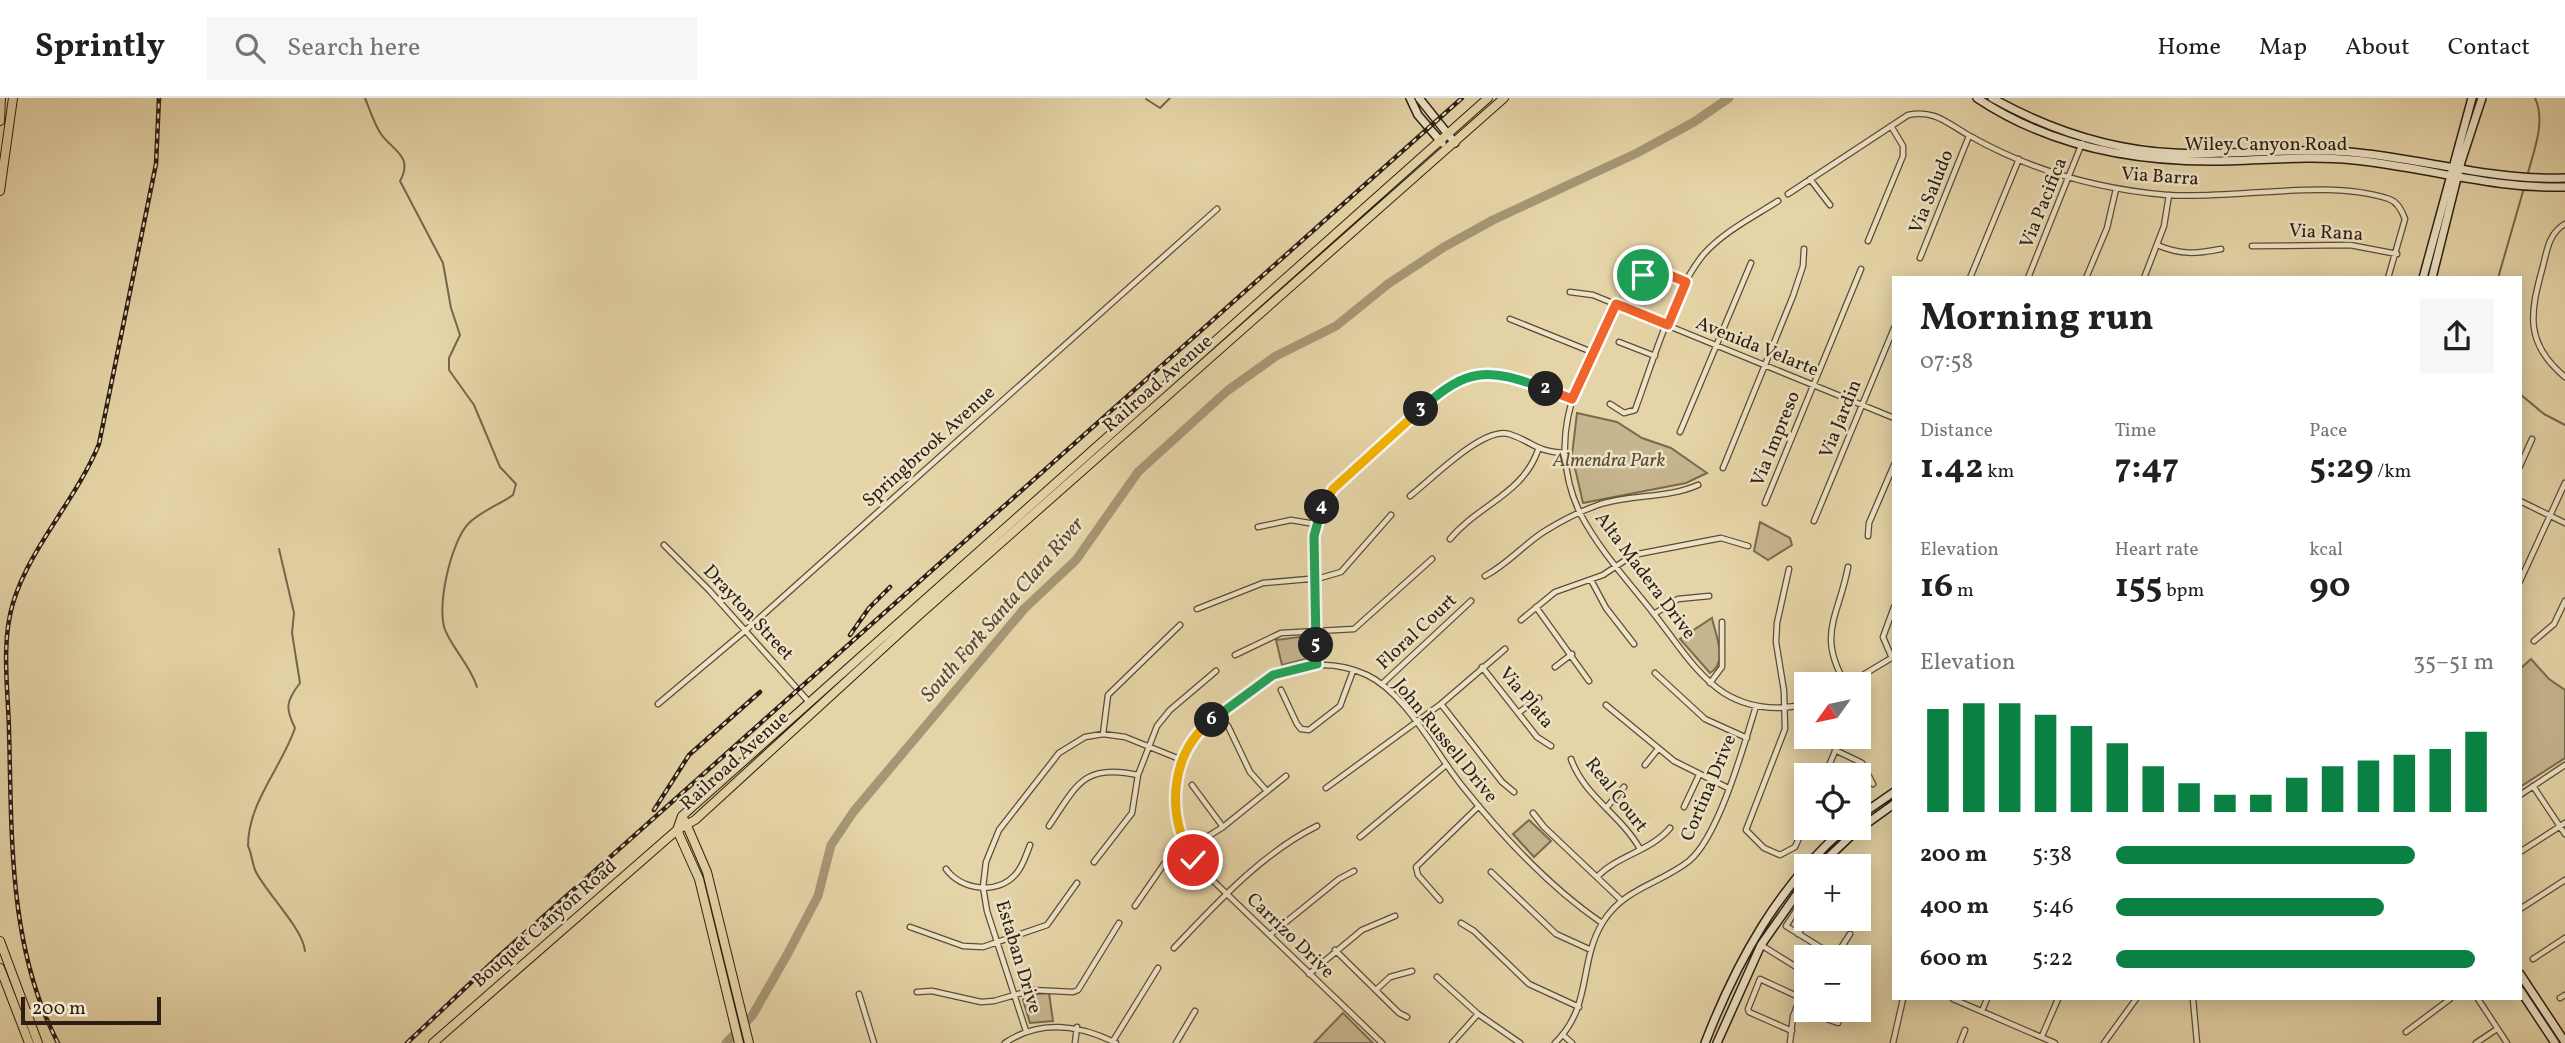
<!DOCTYPE html>
<meta charset="utf-8">
<style>
body{margin:0;font-family:Vollkorn,serif;background:#f6f6f6;color:#202124;height:100vh;display:flex;flex-direction:column;font-size:26px;white-space:nowrap}
*{box-sizing:border-box;margin:0}
p{font-size:23px;color:#757577}
.icon{flex:none;width:38px;height:38px;fill:none;stroke:currentColor;stroke-width:2;stroke-linecap:round;stroke-linejoin:round}
.map{position:relative;flex:1;overflow:hidden}
.side{position:absolute;left:1892px;top:178px;width:630px;height:724px;display:flex;flex-direction:column;background:#fff;border-radius:0px;box-shadow:0 4px 18px #0003}
.side>*{flex:none}
.needle{width:46px;rotate:237deg}
.controls{position:absolute;left:1794px;top:574px;display:grid;gap:14px}
.controls a{display:grid;place-items:center;width:77px;height:77px;border-radius:0px;background:#fff;box-shadow:0 4px 18px #0003;font-size:35px}
.scale{position:absolute;left:21px;bottom:18px;width:140px;box-sizing:border-box;padding-left:7px;border:4px solid #2c1e13;border-top:0;font-size:19px;line-height:24px;white-space:nowrap;color:#2c1e13;-webkit-text-stroke:5px #eee3c6;paint-order:stroke}
.pin{position:absolute;display:grid;place-items:center;width:60px;height:60px;color:#fff;margin:-30px;border:4px solid #fff;border-radius:50%;box-shadow:0 2px 7px #0007}
.km{position:absolute;width:35px;height:35px;margin:-18px;border-radius:50%;background:#222;color:#fff;font-size:19px;line-height:35px;text-align:center}
.round{display:grid;place-items:center;flex:none;width:74px;height:74px;border-radius:0px;background:#f6f6f6}
.head{display:flex;align-items:center;justify-content:space-between;height:119px;padding:0 28px}
h1{font-size:38px;font-weight:700;line-height:52px}
.metrics{display:grid;grid-template-columns:repeat(3,1fr);gap:10px;height:119px;padding:7px 28px}
.metrics div{display:grid;align-content:center}
.metrics b{font-size:35px;font-weight:700}
.metrics small{font-size:19px;font-weight:400}
.metrics p{font-size:19px}
.chart{height:196px;padding:14px 28px}
.chart p{display:flex;justify-content:space-between}
.chart svg{width:100%;height:126px;margin-top:7px;stroke:#0b8043;stroke-width:6}
ul{padding:0 28px;list-style:none;font-size:23px}
li{display:grid;grid-template-columns:112px 84px 1fr;align-items:center;height:52px}
li i{height:18px;border-radius:9px;background:#0b8043}
header{display:flex;align-items:center;gap:42px;box-sizing:border-box;height:98px;padding:0 35px;background:#fff;border-bottom:2px solid #e0e0e0}
header strong{font-size:33px}
nav{display:flex;gap:38px;margin-inline-start:auto;font-size:24px}
.search{width:490px;height:63px;background:#f6f6f6;display:flex;align-items:center;gap:18px;box-sizing:border-box;padding:0 24px;border-radius:0px;color:#757577;font-size:26px}
.map>svg:first-child{display:block}
.green{fill:#c6b58e;stroke:#796a50;stroke-width:2}
.lines{fill:none;stroke-linecap:round;stroke-linejoin:round}
.stream{stroke:#75664e;stroke-width:2}
.river{stroke:#a69675;stroke-width:9}
.street-casing{stroke:#5a4c38;stroke-width:7}
.secondary-casing{stroke:#2c1e13;stroke-width:10}
.primary-casing{stroke:#2c1e13;stroke-width:10}
.street{stroke:#eee3c6;stroke-width:4.5}
.secondary{stroke:#eee3c6;stroke-width:7}
.primary{stroke:#e5d4a7;stroke-width:8}
.rail-casing{stroke:#2c1e13;stroke-width:4.5}
.rail{stroke:#eee3c6;stroke-width:2;stroke-dasharray:5;stroke-linecap:butt}
.split-1-casing{stroke:#fff;stroke-width:14}
.split-2-casing{stroke:#fff;stroke-width:14}
.split-3-casing{stroke:#fff;stroke-width:14}
.split-4-casing{stroke:#fff;stroke-width:14}
.split-5-casing{stroke:#fff;stroke-width:14}
.split-6-casing{stroke:#fff;stroke-width:14}
.split-7-casing{stroke:#fff;stroke-width:14}
.split-1{stroke:#f0652b;stroke-width:9}
.split-2{stroke:#f0652b;stroke-width:9}
.split-3{stroke:#22a559;stroke-width:9}
.split-4{stroke:#f5b400;stroke-width:9}
.split-5{stroke:#22a559;stroke-width:9}
.split-6{stroke:#22a559;stroke-width:9}
.split-7{stroke:#f5b400;stroke-width:9}
.labels{text-anchor:middle;dominant-baseline:central;stroke-width:5;stroke-linejoin:round;paint-order:stroke}
.street-label{font-size:19px;fill:#2c1e13;stroke:#eee3c6}
.park-label{font-size:19px;font-style:italic;fill:#5a4b38;stroke:#eee3c6}
.water-label{font-size:21px;font-style:italic;fill:#574835;stroke:#eee3c6}
</style>
<header>
<strong>Sprintly</strong>
<div class="search"><svg class="icon" aria-label="search" viewBox="0 0 24 24"><circle cx="10" cy="10" r="6"/><path d="M15 15l6 6"/></svg>Search here</div>
<nav><a>Home</a><a>Map</a><a>About</a><a>Contact</a></nav>
</header>
<div class="map">
<svg width="2565" height="945" viewBox="0 0 2565 945">
<rect width="100%" height="100%" fill="#e5d4a7"/>
<filter id="stains"><feTurbulence type="fractalNoise" baseFrequency=".00286" numOctaves="4"/><feColorMatrix values="0 0 0 0 .2 0 0 0 0 .09 0 0 0 0 .02 0 0 0 .5 -.17"/></filter>
<radialGradient id="worn" r=".72"><stop offset=".6" stop-color="#630" stop-opacity="0"/><stop offset="1" stop-color="#630" stop-opacity=".3"/></radialGradient>
<path class="green" d="M 1577,315 L 1617,324 L 1642,340 L 1671,350 L 1707,375 L 1686,385 L 1583,405 L 1572,357 Z
M 1760,424 L 1790,440 L 1792,447 L 1768,462 L 1754,453 Z
M 1712,520 C 1715,536 1729,564 1710,575 L 1680,541 Z
M 1307,538 L 1311,543 L 1310,560 L 1282,567 L 1276,542 Z
M 2531,561 L 2549,581 L 2565,592 L 2565,660 L 2520,689 L 2520,571 Z
M 1529,722 L 1551,743 L 1534,759 L 1513,736 Z
M 1049,895 L 1053,923 L 1030,925 L 1023,902 L 1027,897 Z
M 1343,915 L 1373,945 L 1314,945 Z"/>
<g class="lines">
<path class="stream" d="M 365,0 C 370,12 374,26 381,36 C 392,52 414,58 400,83 L 443,165 L 451,210 L 460,237 L 449,260 L 449,272 L 474,307 L 500,369 L 516,386 L 513,397 C 499,407 479,414 468,426 C 451,444 435,512 446,534 C 455,554 470,567 477,589
M 1146,1 L 1160,10 L 1170,0
M 2528,75 C 2534,52 2546,23 2535,0
M 2498,180 L 2524,90
M 2520,296 L 2544,316 L 2565,327
M 279,451 L 294,515 L 292,535 L 300,585 C 286,603 285,610 295,630 C 282,669 248,704 248,748 C 252,756 252,766 256,774 C 268,797 303,831 305,853"/>
<path class="river" d="M 726,945 L 752,918 L 787,857 L 818,798 L 831,747 L 854,713 L 1024,511 L 1076,462 L 1138,374 L 1227,293 L 1276,258 L 1336,228 L 1388,186 L 1444,149 L 1493,122 L 1637,55 L 1694,24 L 1729,0"/>
<defs>
<path id="street" d="M 1810,81 L 1830,107
M 1788,96 L 1908,17 C 1935,11 1948,26 1970,38 C 2030,72 2098,91 2167,97 C 2234,102 2326,80 2389,101 C 2398,104 2402,113 2405,121 L 2388,180
M 2565,126 C 2549,135 2547,152 2543,168 C 2530,215 2524,245 2565,279
M 1868,143 L 1903,58 L 1903,48 L 1891,28
M 2157,147 C 2181,157 2196,156 2221,151
M 2252,148 L 2350,147 L 2397,156
M 1920,160 L 1969,38
M 1619,169 C 1647,182 1656,168 1686,184
M 1970,180 L 2019,61
M 2028,180 L 2082,45
M 2086,180 L 2107,130 L 2116,91
M 2144,180 L 2164,128 L 2169,97
M 1570,194 L 1593,197 L 1894,320
M 1616,206 C 1593,252 1562,302 1565,356 C 1566,376 1572,399 1581,417 C 1600,453 1629,484 1654,516 C 1675,542 1695,576 1724,595 C 1750,611 1777,613 1806,606
M 1510,221 L 1592,254
M 1619,244 L 1655,258
M 1610,306 L 1624,315 L 1635,312 C 1652,266 1673,194 1703,157 C 1723,134 1753,119 1778,103
M 1680,334 L 1751,165
M 2520,368 L 2532,341
M 1723,370 L 1793,198 L 1803,168 L 1804,151
M 1410,398 C 1431,382 1483,328 1509,336 C 1534,344 1533,353 1565,355
M 2520,403 L 2565,425
M 1765,405 L 1861,171
M 1814,423 L 1894,230
M 1258,429 L 1291,422 L 1315,426
M 1868,438 L 1869,425 L 1894,367
M 1450,441 C 1478,407 1523,396 1538,352
M 664,447 L 709,492 L 809,604
M 1789,471 L 1777,525 L 1776,544 L 1784,593 L 1785,631 L 1746,732 L 1764,750 L 1780,757 L 1795,749 L 1806,724
M 1485,478 C 1508,466 1524,446 1545,433 C 1561,423 1581,413 1598,407 C 1630,396 1666,401 1698,387
M 1591,482 L 1606,510 L 1634,546
M 2520,483 L 2565,385
M 1536,509 L 1589,583
M 1197,511 L 1263,485 L 1320,480 L 1341,474 L 1391,417
M 1654,516 L 1678,501 L 1709,498
M 1521,522 L 1555,494 L 1603,477 L 1633,457 L 1721,440 L 1748,448
M 2534,543 L 2554,526 L 2565,503
M 1235,557 L 1281,535 L 1354,531 L 1432,461
M 1892,560 L 1883,539 L 1894,509
M 1317,566 L 1315,426 L 1322,407 L 1333,391 L 1441,293 L 1470,277 L 1506,276 L 1572,301
M 1482,569 L 1537,639 L 1551,648
M 1555,569 L 1572,556
M 1655,575 L 1705,621 L 1747,640
M 1710,585 L 1722,569 L 1722,524
M 1382,586 L 1471,503
M 1846,586 C 1816,537 1839,518 1848,469
M 1848,586 L 1893,559
M 1281,592 L 1297,626 L 1301,631 L 1309,632 L 1340,608 L 1353,573
M 658,606 L 746,532 L 1217,111
M 1441,606 L 1502,684 L 1514,694
M 1606,607 L 1674,663 L 1728,690
M 1518,615 L 1539,600
M 1228,628 L 1250,674 L 1266,692
M 1103,636 L 1108,597 L 1180,527
M 1835,652 L 1862,665 L 1873,686
M 1571,661 C 1584,698 1621,717 1640,751
M 1645,667 L 1658,651
M 1825,677 L 1841,639
M 1192,687 L 1223,729
M 2533,688 L 2565,736
M 1326,690 L 1441,606 L 1505,551
M 2520,697 L 2565,667
M 1684,709 L 1699,677
M 1606,710 L 1624,689
M 1533,715 L 1544,729 L 1621,802
M 1049,728 C 1077,687 1083,665 1138,677
M 1360,739 L 1446,667
M 2520,754 L 2565,725
M 1094,764 L 1132,715 L 1138,677 L 1157,628 L 1170,612 L 1216,573
M 946,771 C 961,792 997,797 1015,777 C 1023,769 1026,757 1030,747
M 1491,774 L 1556,836 L 1591,852
M 1597,779 C 1618,757 1651,753 1670,730
M 1440,802 L 1418,777 L 1416,769 L 1479,708
M 1135,808 L 1164,766 L 1223,729 L 1286,678
M 1806,808 L 1801,805 L 1786,828 L 1836,859
M 2520,811 L 2565,782
M 1461,825 L 1474,833 L 1529,886 L 1579,909
M 910,829 L 963,848 L 983,849 L 1047,827 L 1077,785
M 1798,836 L 1808,821
M 1270,837 L 1339,781 L 1354,773
M 1761,847 L 1806,875
M 1174,850 C 1216,806 1262,755 1317,728
M 1335,852 L 1399,915 L 1407,919
M 1835,859 L 1850,836
M 2533,861 L 2565,840
M 1309,876 L 1362,832 L 1395,818
M 1437,879 L 1478,916 L 1520,945
M 1376,892 L 1390,879 L 1412,873
M 917,894 L 932,893 L 981,904 L 994,903 L 1032,892 L 1073,894 L 1078,892 L 1119,825
M 859,896 L 874,945
M 2560,900 L 2565,897
M 1953,901 L 2055,945
M 2193,901 L 2197,945
M 2478,901 L 2507,945
M 1796,910 L 1838,925 L 1842,912
M 1982,913 L 1987,901
M 1026,933 L 987,813 L 983,789 L 986,764 L 999,732 L 1059,655 L 1085,639 L 1103,636 L 1125,639 L 1182,662
M 1792,933 L 1749,914 L 1748,911 L 1760,881 L 1801,900
M 2406,934 L 2450,901
M 1563,937 L 1572,945
M 2042,938 L 2058,901
M 1113,943 L 1158,870
M 1005,945 C 1040,921 1080,927 1116,945
M 1075,945 L 1077,929
M 1176,945 L 1195,913
M 1382,945 L 1204,774 C 1167,733 1166,671 1203,630 C 1212,620 1225,612 1236,603 C 1276,572 1318,555 1367,577 C 1407,596 1435,655 1463,689 C 1503,739 1549,789 1602,825
M 1452,945 L 1478,916
M 1555,945 C 1593,908 1578,864 1603,824 C 1624,790 1660,786 1689,763 C 1719,738 1744,647 1756,608
M 1790,945 L 1793,918 L 1806,889
M 1893,945 L 1903,901
M 1960,945 L 1965,932
M 2104,945 L 2136,901
M 2476,945 L 2497,931"/>
<path id="secondary" d="M 1410,0 L 1418,17 L 1442,45
M 1419,0 L 1455,45
M 1977,0 C 2046,46 2127,63 2210,63 C 2258,63 2306,57 2354,62 C 2425,69 2493,91 2565,89
M 1992,0 C 2048,31 2109,52 2174,55 C 2232,58 2290,49 2349,54 C 2421,60 2492,83 2565,80
M 2423,180 L 2472,0
M 2432,180 L 2461,64 L 2482,0
M 1858,719 L 1894,694
M 1819,768 L 1855,734 L 1894,706
M 2520,876 L 2565,944
M 2520,892 L 2555,945
M 1705,945 C 1737,863 1778,788 1845,730
M 1717,945 L 1761,847 L 1806,783"/>
<path id="primary" d="M 0,23 L 1,0
M 0,93 L 13,0
M 685,723 L 707,774 L 749,945
M 677,732 L 682,718 L 1488,0
M 677,732 L 699,781 L 739,945
M 0,843 L 38,945
M 0,870 L 29,945
M 433,945 L 677,732 L 695,722 L 918,518 L 1504,0"/>
</defs>
<use href="#street" class="street-casing"/>
<use href="#secondary" class="secondary-casing"/>
<use href="#primary" class="primary-casing"/>
<use href="#street" class="street"/>
<use href="#secondary" class="secondary"/>
<use href="#primary" class="primary"/>
<defs>
<path id="rail" d="M 850,537 L 869,510 L 890,489
M 654,712 L 689,657 L 760,594
M 58,945 C 8,849 12,738 9,632 C 8,591 1,545 13,505 C 30,449 76,402 99,346 L 156,66 L 159,0
M 407,945 L 498,859 L 1462,0"/>
</defs>
<use href="#rail" class="rail-casing"/>
<use href="#rail" class="rail"/>
</g>
<g class="lines">
<defs>
<path id="split-1" d="M 1624,209 L 1668,227 L 1686,184 L 1660,173 L 1643,177"/>
<path id="split-2" d="M 1546,291 L 1572,301 L 1616,206 L 1624,209"/>
<path id="split-3" d="M 1421,311 C 1468,268 1489,270 1546,291"/>
<path id="split-4" d="M 1322,409 L 1333,391 L 1421,311"/>
<path id="split-5" d="M 1316,547 L 1314,438 L 1322,409"/>
<path id="split-6" d="M 1212,622 L 1273,577 L 1317,566 L 1316,547"/>
<path id="split-7" d="M 1193,762 C 1166,717 1169,656 1212,622"/>
</defs>
<use href="#split-1" class="split-1-casing"/>
<use href="#split-2" class="split-2-casing"/>
<use href="#split-3" class="split-3-casing"/>
<use href="#split-4" class="split-4-casing"/>
<use href="#split-5" class="split-5-casing"/>
<use href="#split-6" class="split-6-casing"/>
<use href="#split-7" class="split-7-casing"/>
<use href="#split-1" class="split-1"/>
<use href="#split-2" class="split-2"/>
<use href="#split-3" class="split-3"/>
<use href="#split-4" class="split-4"/>
<use href="#split-5" class="split-5"/>
<use href="#split-6" class="split-6"/>
<use href="#split-7" class="split-7"/>
</g>
<g class="labels">
<g class="street-label">
<text x="2266" y="47">Wiley Canyon Road</text>
<text transform="translate(2160 79) rotate(4)">Via Barra</text>
<text transform="translate(1932 94) rotate(-68)">Via Saludo</text>
<text transform="translate(2044 105) rotate(-68)">Via Pacifica</text>
<text transform="translate(2326 135) rotate(3)">Via Rana</text>
<text transform="translate(1757 249) rotate(22)">Avenida Velarte</text>
<text transform="translate(1158 286) rotate(-41)">Railroad Avenue</text>
<text transform="translate(1841 321) rotate(-68)">Via Jardin</text>
<text transform="translate(1776 341) rotate(-68)">Via Impreso</text>
<text transform="translate(929 349) rotate(-42)">Springbrook Avenue</text>
<text transform="translate(1645 478) rotate(53)">Alta Madera Drive</text>
<text transform="translate(748 515) rotate(47)">Drayton Street</text>
<text transform="translate(1417 534) rotate(-43)">Floral Court</text>
<text transform="translate(1526 600) rotate(50)">Via Plata</text>
<text transform="translate(1445 643) rotate(51)">John Russell Drive</text>
<text transform="translate(735 663) rotate(-42)">Railroad Avenue</text>
<text transform="translate(1709 690) rotate(-67)">Cortina Drive</text>
<text transform="translate(1616 697) rotate(52)">Real Court</text>
<text transform="translate(545 826) rotate(-41)">Bouquet Canyon Road</text>
<text transform="translate(1290 838) rotate(44)">Carrizo Drive</text>
<text transform="translate(1018 859) rotate(73)">Estaban Drive</text>
</g>
<g class="park-label">
<text x="1609" y="363">Almendra Park</text>
</g>
<g class="water-label">
<text transform="translate(1003 512) rotate(-49)">South Fork Santa Clara River</text>
</g>
</g>
<rect width="100%" height="100%" filter="url(#stains)"/>
<rect width="100%" height="100%" fill="url(#worn)"/>
</svg>
<div class="controls">
<a><svg class="needle" viewBox="-14 -14 28 28"><path d="M0-13l5 13h-10z" fill="#e53935"/><path d="M0 13l5-13h-10z" fill="#757577"/></svg></a>
<a><svg class="icon" aria-label="locate" viewBox="0 0 24 24"><circle cx="12" cy="12" r="6"/><path d="M12 2v4M12 18v4M2 12h4M18 12h4"/></svg></a>
<a>+</a>
<a>−</a>
</div>
<div class="scale">200 m</div>
<div class="pin" style="left:1643px;top:177px;background:#1e9e55"><svg class="icon" aria-label="arrive" viewBox="0 0 24 24"><path d="M6 21V4h12l-3 4 3 4H6"/></svg></div>
<div class="pin" style="left:1193px;top:762px;background:#d93025"><svg class="icon" aria-label="check" viewBox="0 0 24 24"><path d="M5 12l5 5 9-10"/></svg></div>
<b class="km" style="left:1546px;top:291px">2</b>
<b class="km" style="left:1421px;top:311px">3</b>
<b class="km" style="left:1322px;top:409px">4</b>
<b class="km" style="left:1316px;top:547px">5</b>
<b class="km" style="left:1212px;top:622px">6</b>
<section class="side">
<div class="head"><div><h1>Morning run</h1><p>07:58</p></div><a class="round"><svg class="icon" aria-label="share" viewBox="0 0 24 24"><path d="M12 15V3M7 8l5-5 5 5M5 13v7h14v-7"/></svg></a></div>
<div class="metrics">
<div><p>Distance</p><b>1.42<small> km</small></b></div>
<div><p>Time</p><b>7:47</b></div>
<div><p>Pace</p><b>5:29<small> /km</small></b></div>
</div>
<div class="metrics">
<div><p>Elevation</p><b>16<small> m</small></b></div>
<div><p>Heart rate</p><b>155<small> bpm</small></b></div>
<div><p>kcal</p><b>90</b></div>
</div>
<div class="chart"><p><span>Elevation</span>35–51 m</p>
<svg viewBox="0 0 160 44" preserveAspectRatio="none"><path d="M5 44V8M15 44V6M25 44V6M35 44V10M45 44V14M55 44V20M65 44V28M75 44V34M85 44V38M95 44V38M105 44V32M115 44V28M125 44V26M135 44V24M145 44V22M155 44V16"/></svg>
</div>
<ul>
<li><b>200 m</b>5:38<i style="width:79%"></i></li>
<li><b>400 m</b>5:46<i style="width:71%"></i></li>
<li><b>600 m</b>5:22<i style="width:95%"></i></li>
</ul>
</section>
</div>
